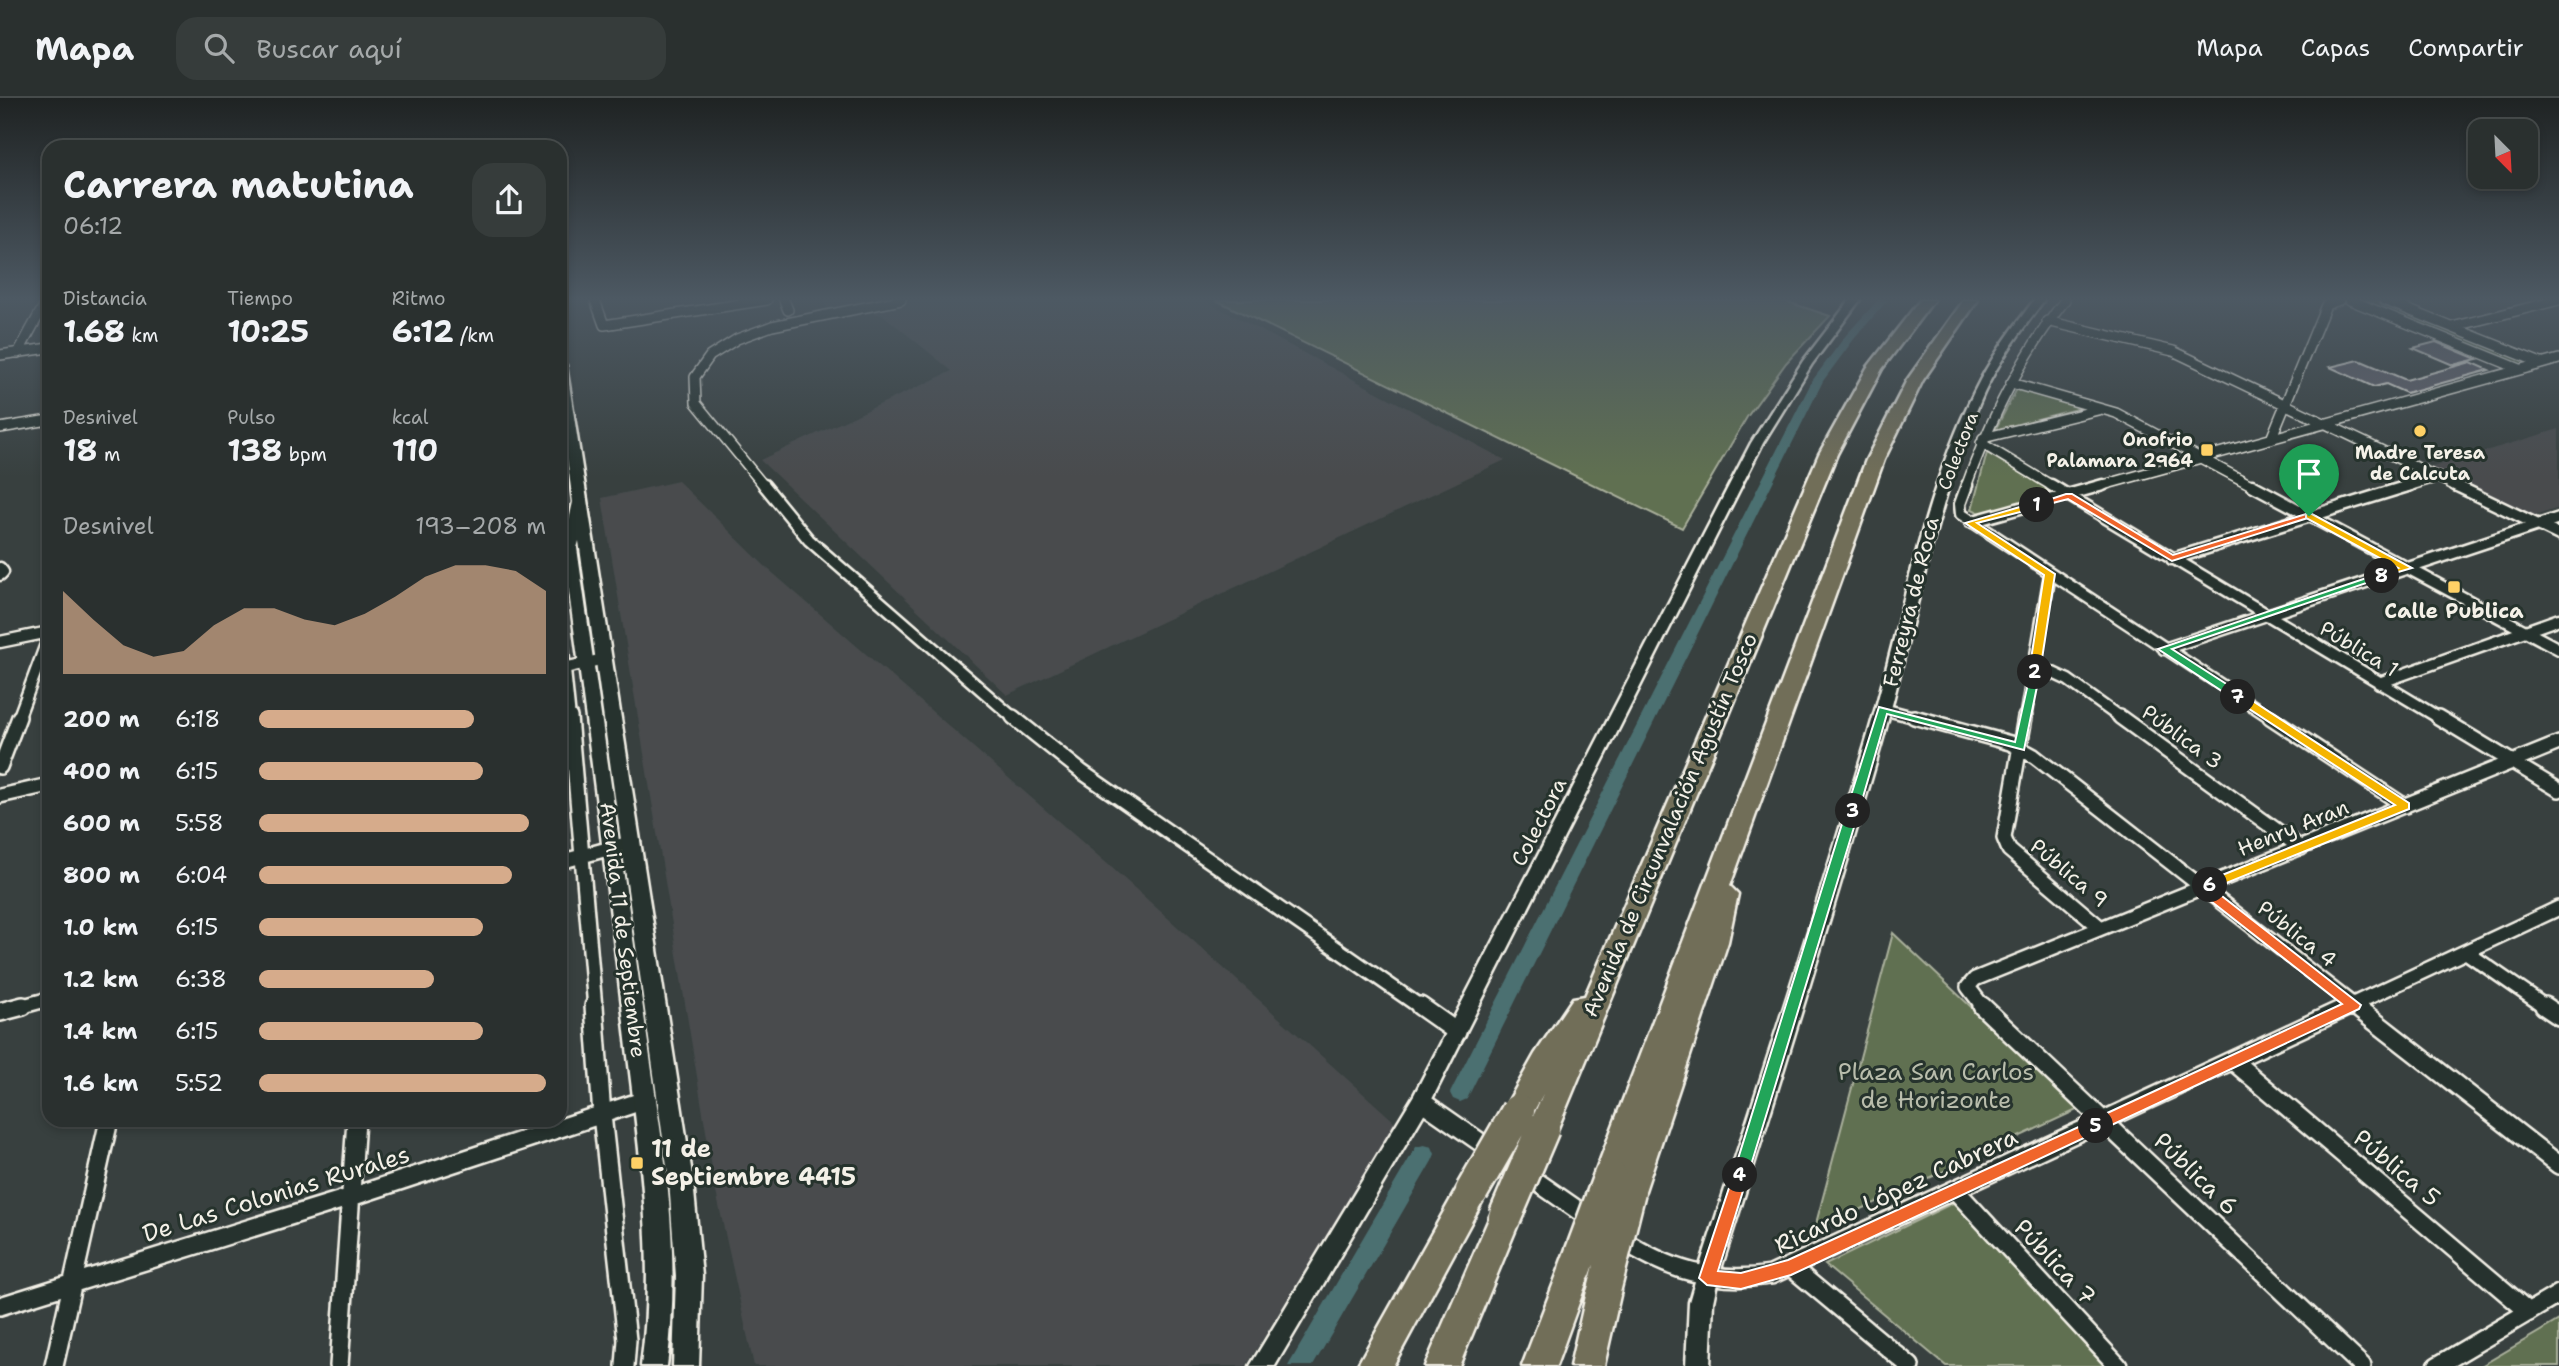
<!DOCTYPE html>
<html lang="es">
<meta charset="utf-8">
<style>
body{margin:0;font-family:"Shantell Sans",sans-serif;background:#363c3b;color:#f1f3f6;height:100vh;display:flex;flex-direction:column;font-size:26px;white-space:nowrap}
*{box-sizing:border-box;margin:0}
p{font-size:23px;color:#a5a9aa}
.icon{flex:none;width:38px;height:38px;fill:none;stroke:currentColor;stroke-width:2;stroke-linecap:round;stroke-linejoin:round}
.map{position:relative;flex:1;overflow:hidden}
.side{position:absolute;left:42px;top:42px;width:525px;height:987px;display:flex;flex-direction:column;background:#2a302f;border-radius:21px;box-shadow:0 4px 10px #0003,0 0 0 2px #464b4b}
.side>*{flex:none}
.needle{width:46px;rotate:156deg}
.buttons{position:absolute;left:2468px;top:21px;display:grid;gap:14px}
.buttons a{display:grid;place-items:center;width:70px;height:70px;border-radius:14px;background:#2a302f;box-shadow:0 4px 10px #0003,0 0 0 2px #464b4b;font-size:35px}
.pin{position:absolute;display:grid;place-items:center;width:60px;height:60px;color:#fff;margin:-72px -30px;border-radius:50% 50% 50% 0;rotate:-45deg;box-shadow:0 0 7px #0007}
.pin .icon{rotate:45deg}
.km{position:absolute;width:35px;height:35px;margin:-18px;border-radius:50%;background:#222;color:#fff;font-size:19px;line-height:35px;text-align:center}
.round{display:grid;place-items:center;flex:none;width:74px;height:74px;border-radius:21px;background:#363c3b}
.head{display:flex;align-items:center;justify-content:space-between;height:119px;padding:0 21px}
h1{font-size:38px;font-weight:700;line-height:52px}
.metrics{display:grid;grid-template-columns:repeat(3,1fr);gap:10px;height:119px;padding:7px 21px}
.metrics div{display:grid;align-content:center}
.metrics b{font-size:30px;font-weight:700}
.metrics small{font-size:19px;font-weight:400}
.metrics p{font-size:19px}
.chart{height:196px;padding:14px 21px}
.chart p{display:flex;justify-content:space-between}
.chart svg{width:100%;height:126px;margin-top:7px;fill:#d6ab8b;opacity:.7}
ul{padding:0 21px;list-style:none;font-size:23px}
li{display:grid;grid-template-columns:112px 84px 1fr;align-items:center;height:52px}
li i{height:18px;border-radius:9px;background:#d6ab8b}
header{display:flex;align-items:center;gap:42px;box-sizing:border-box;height:98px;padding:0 35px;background:#2a302f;border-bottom:2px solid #464b4b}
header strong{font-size:33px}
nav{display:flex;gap:38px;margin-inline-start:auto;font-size:24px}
.search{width:490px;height:63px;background:#363c3b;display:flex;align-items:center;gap:18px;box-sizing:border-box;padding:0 24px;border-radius:21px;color:#a5a9aa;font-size:26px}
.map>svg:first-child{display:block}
.built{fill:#484c4e}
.green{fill:#616f51;stroke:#aab09c;stroke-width:2}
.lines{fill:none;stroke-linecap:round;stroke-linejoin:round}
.canal{fill:#4b6f71;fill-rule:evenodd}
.building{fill:#615e68;stroke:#f4f1e8;stroke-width:2}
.minor-far3-casing{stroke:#f4f1e8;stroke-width:12}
.minor-far2-casing{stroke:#f4f1e8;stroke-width:15}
.minor-far1-casing{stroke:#f4f1e8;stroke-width:18}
.minor-casing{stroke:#f4f1e8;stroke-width:22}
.tertiary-casing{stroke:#f4f1e8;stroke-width:5}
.secondary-casing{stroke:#f4f1e8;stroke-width:5}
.motorway-casing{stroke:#f4f1e8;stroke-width:5}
.minor-far3{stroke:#26332d;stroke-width:9}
.minor-far2{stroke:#26332d;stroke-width:10}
.minor-far1{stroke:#26332d;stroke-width:13}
.minor{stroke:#26332d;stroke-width:17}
.tertiary{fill:#26332d;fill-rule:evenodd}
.secondary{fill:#26332d;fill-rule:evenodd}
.motorway{fill:#716e59;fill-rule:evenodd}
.motorway-bridge-casing{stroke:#f4f1e8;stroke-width:37;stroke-linecap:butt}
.motorway-bridge{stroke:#716e59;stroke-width:32}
.split-1{fill:#f0652b;stroke:#fff;stroke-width:2}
.split-2{fill:#f5b400;stroke:#fff;stroke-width:2}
.split-3{fill:#22a559;stroke:#fff;stroke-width:2}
.split-4{fill:#22a559;stroke:#fff;stroke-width:2}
.split-5{fill:#f0652b;stroke:#fff;stroke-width:2}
.split-6{fill:#f0652b;stroke:#fff;stroke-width:2}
.split-7{fill:#f5b400;stroke:#fff;stroke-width:2}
.split-8{fill:#22a559;stroke:#fff;stroke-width:2}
.split-9{fill:#f5b400;stroke:#fff;stroke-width:2}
.poi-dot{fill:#ffd166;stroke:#26332d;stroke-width:2.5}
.labels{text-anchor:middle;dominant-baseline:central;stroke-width:6;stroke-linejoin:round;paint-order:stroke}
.far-poi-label{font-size:18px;font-weight:bold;fill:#f4f1e8;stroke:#26332d;text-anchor:end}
.far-street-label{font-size:18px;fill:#f4f1e8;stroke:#26332d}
.street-label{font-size:21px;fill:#f4f1e8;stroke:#26332d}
.poi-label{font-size:21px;font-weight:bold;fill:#f4f1e8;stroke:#26332d}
.near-park-label{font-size:24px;fill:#b9bdac;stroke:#26332d}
.near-poi-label{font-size:24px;font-weight:bold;fill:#f4f1e8;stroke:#26332d;text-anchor:start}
.near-street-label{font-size:24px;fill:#f4f1e8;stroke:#26332d}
</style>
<header>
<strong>Mapa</strong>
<div class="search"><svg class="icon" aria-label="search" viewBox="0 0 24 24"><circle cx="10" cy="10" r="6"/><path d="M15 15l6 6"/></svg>Buscar aquí</div>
<nav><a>Mapa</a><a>Capas</a><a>Compartir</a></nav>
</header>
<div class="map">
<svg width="2559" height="1268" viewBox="0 0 2559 1268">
<rect width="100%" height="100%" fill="#38403f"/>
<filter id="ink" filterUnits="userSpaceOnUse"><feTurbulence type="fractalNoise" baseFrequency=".0143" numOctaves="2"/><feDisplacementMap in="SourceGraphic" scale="14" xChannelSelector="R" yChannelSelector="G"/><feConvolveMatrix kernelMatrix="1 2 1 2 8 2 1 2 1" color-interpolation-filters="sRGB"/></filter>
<g filter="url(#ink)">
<path class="built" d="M 823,202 L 1204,202 L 1505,362 L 1007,597 L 760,362 L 952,273 L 883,217 L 826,209 Z
M 2559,331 L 2559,410 L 2531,419 L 2428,370 Z
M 678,383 L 767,470 L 1111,769 L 1396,1025 L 1246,1268 L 754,1268 L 716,1094 L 602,400 Z"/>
<path class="green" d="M 1216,202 L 1782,202 L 1830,218 L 1786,265 L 1747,319 L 1682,430 Z
M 2379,202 L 2532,265 L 2520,269 L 2359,203 Z
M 2017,291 L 2084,309 L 1995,332 Z
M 1987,355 L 2054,394 L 2055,396 L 1982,416 L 1972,411 Z
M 1893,835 L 2079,1011 L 1814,1133 Z
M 1959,1102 L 2110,1268 L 1946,1268 L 1825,1167 Z
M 2559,1222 L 2559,1268 L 2481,1268 Z"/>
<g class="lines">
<path class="canal" d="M 1878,202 L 1888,202 L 1854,241 L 1823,283 L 1467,1001 L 1460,1004 L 1453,1001 L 1450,995 L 1453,989 L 1812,283 L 1846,237 Z
M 1424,1047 L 1432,1049 L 1435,1056 L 1432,1063 L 1313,1268 L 1288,1268 L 1416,1049 Z"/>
</g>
<path class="building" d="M 2436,244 L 2477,261 L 2453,267 L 2413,250 Z
M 2359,262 L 2406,282 L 2471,264 L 2489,272 L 2406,295 L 2386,286 L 2374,289 L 2330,269 Z"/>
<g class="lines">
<defs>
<path id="minor-far3" d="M 595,202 L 604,227 L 767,202
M 784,202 L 788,212
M 2350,202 L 2520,271
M 2384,202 L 2541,265
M 2047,223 L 2173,253 L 2458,389
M 2452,229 L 2559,202
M 18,255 L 47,202
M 0,257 L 49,250
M 2011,285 L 2116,315 L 2255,389
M 0,330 L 49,322
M 1983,340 L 2102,311
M 2271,341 L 2326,207 L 2339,202
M 1981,345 L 2054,389
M 765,389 L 696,305 L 695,279 L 710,258 L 737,241 L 772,228 L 901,202
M 1966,389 C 1990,321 2021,259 2065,202
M 2096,389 L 2559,261
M 2405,389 L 2438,379"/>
<path id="minor-far2" d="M 764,387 L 809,442 L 1015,621
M 1967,387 L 1960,406 L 1961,416 L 2273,621
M 2051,387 L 2441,621
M 2252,387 L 2559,551
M 2455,387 L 2559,437
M 1970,424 L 2103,387
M 2172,461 L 2411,387
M 0,470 L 3,474 L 0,477
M 560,523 L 570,621
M 0,544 L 49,534
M 2164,551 L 2559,420
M 2036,567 L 2068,582 L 2122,621
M 560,571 L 604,561
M 2379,585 L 2559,521
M 1883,611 L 1921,621
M 18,621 L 49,538
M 2025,621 L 2050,476"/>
<path id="minor-far1" d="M 570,619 L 595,910
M 1013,619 L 1082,674 L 1422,910
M 1914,619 L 2010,645 L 2034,658 L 2357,910
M 2025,619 L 2004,740 L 2009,752 L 2101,830
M 2120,619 L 2301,750
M 2270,619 L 2405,708
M 2438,619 L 2559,692
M 0,669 L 19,619
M 0,698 L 49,687
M 560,764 L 633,744
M 2466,854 L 2547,910
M 16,910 L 49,901
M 1984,910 L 1968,889 L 1975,881 L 2559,645
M 2345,910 L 2559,810"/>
<path id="minor" d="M 594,908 L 602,1017 L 627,1242 L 625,1268
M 1420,908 L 1457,934
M 1982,908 L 2362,1268
M 2355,908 L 2559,1067
M 2544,908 L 2559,918
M 0,914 L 23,908
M 2233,963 L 2529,1214
M 1421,1003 L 1592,1122
M 1956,1093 L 2118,1268
M 1619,1140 C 1668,1172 1712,1186 1771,1177 L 2349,908
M 1791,1169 L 1910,1268
M 0,1208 L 351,1099 L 645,1002
M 54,1268 L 109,1022
M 339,1268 L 356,1022
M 2437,1268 L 2559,1196"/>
<path id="tertiary" d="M 1850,202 L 1860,202 L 1812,266 L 1763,345 L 1428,1009 L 1275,1268 L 1250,1268 L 1414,997 L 1751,345 L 1803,263 Z
M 2034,202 L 2044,202 C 2022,232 2000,261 1984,295 C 1934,406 1915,528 1882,644 C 1830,824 1775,1002 1718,1180 L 1713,1204 L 1710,1268 L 1686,1268 L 1689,1204 L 1696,1180 C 1755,999 1814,819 1868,637 C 1902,523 1921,402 1974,294 C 1990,261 2012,231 2034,202 Z"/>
<path id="secondary" d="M 560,263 L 566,267 L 693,1083 L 702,1178 L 699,1268 L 673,1268 L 676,1178 L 669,1083 L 579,443 L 577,450 L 665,1064 C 673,1133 676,1199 667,1268 L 641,1268 C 657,1152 637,1040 624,924 C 605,766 585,608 563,450 L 573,404 L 560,310 Z"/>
<path id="motorway" d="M 1920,202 L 1934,202 L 1882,271 L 1837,356 L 1558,1030 L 1554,1039 L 1543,1043 L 1532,1039 L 1528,1030 L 1543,996 L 1529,1022 L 1518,1026 L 1507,1022 L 1503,1013 L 1535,956 L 1573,900 L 1585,898 L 1819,356 L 1867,270 Z
M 1964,202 L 1978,202 L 1923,282 L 1884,362 L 1730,788 L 1738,796 L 1728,844 L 1645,1093 L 1640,1103 L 1629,1107 L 1618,1103 L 1614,1090 L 1599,1088 L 1594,1078 L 1866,362 L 1907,282 Z
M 1472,1079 L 1483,1083 L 1488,1093 L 1393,1268 L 1357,1268 L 1461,1083 Z
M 1505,1105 L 1516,1109 L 1521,1119 L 1459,1268 L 1425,1268 L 1494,1109 Z
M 1575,1157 L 1587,1161 L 1591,1172 L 1556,1268 L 1522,1268 L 1563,1161 Z
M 1604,1177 L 1616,1182 L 1621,1193 L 1604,1268 L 1570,1268 L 1587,1193 L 1592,1182 Z"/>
</defs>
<use href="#minor-far3" class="minor-far3-casing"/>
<use href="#minor-far2" class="minor-far2-casing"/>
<use href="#minor-far1" class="minor-far1-casing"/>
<use href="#minor" class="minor-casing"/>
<use href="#tertiary" class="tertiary-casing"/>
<use href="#secondary" class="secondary-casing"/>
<use href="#motorway" class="motorway-casing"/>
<use href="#minor-far3" class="minor-far3"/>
<use href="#minor-far2" class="minor-far2"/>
<use href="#minor-far1" class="minor-far1"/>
<use href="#minor" class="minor"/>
<use href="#tertiary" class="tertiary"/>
<use href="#secondary" class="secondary"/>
<use href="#motorway" class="motorway"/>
<defs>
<path id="motorway-bridge" d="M 1472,1093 L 1518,1013
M 1505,1119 L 1543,1030
M 1575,1172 L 1610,1078
M 1604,1193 L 1629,1093"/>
</defs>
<use href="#motorway-bridge" class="motorway-bridge-casing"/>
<use href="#motorway-bridge" class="motorway-bridge"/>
</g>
</g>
<linearGradient id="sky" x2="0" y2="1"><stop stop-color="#1f2323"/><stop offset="0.53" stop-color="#4d5963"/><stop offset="1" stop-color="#4d5963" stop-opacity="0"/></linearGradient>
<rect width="2559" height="379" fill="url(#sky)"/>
<path class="split-1" d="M 2066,396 L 2072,396 L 2173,457 L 2306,416 L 2314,418 L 2172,463 L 2068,401 L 2037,409 L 2033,407 Z"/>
<path class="split-2" d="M 2037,404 L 2040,409 L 1977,425 L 2055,476 L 2040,574 L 2035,578 L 2029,574 L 2044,477 L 1965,425 Z"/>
<path class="split-3" d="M 2031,572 L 2040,574 L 2024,652 L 1887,616 L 1859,713 L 1848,716 L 1846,713 L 1879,609 L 2015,644 Z"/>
<path class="split-4" d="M 1853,709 L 1859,713 L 1748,1077 L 1740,1083 L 1733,1077 L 1846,713 Z"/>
<path class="split-5" d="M 2096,1021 L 2103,1028 L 2101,1032 L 1791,1177 L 1741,1191 L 1707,1187 L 1699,1180 L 1735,1072 L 1746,1072 L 1748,1077 L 1718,1173 L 1741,1175 L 1788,1162 Z"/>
<path class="split-6" d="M 2210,782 L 2216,787 L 2213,791 L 2361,907 L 2359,911 L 2101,1032 L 2090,1032 L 2090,1023 L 2342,906 L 2198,793 L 2198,786 Z"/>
<path class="split-7" d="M 2234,596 L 2242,596 L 2409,705 L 2409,711 L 2214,790 L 2205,790 L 2205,784 L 2395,707 L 2234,601 Z"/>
<path class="split-8" d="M 2378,476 L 2387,478 L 2172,551 L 2242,596 L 2242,601 L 2234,601 L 2158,551 Z"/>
<path class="split-9" d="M 2306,416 L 2312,416 L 2412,470 L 2378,480 L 2378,476 L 2398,470 L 2306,420 Z"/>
<g class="poi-dot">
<circle cx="2420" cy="333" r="7"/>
<rect x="2200" y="345" width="14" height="14" rx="3.5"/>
<rect x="2447" y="482" width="14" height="14" rx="3.5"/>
<rect x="630" y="1058" width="14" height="14" rx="3.5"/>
</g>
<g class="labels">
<g class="far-poi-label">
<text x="2193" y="342">Onofrio<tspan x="2193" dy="21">Palamara 2964</tspan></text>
<text x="2420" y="355" text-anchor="middle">Madre Teresa<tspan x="2420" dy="21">de Calcuta</tspan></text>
</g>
<g class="far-street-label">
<text transform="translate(1958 353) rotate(-69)">Colectora</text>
</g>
<g class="street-label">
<text transform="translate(1911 504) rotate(-76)">Ferreyra de Roca</text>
<text transform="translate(2359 551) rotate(31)">Pública 1</text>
<text transform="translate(2182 639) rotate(36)">Pública 3</text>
<text transform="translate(1539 724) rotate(-63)">Colectora</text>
<text transform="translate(1670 727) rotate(-67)">Avenida de Circunvalación Agustín Tosco</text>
<text transform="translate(2293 730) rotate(-22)">Henry Aran</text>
<text transform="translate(2069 775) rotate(40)">Pública 9</text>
<text transform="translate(623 832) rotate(83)">Avenida 11 de Septiembre</text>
<text transform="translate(2297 836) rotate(38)">Pública 4</text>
</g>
<g class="poi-label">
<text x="2454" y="513">Calle Publica</text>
</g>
<g class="near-park-label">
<text x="1936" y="974">Plaza San Carlos<tspan x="1936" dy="28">de Horizonte</tspan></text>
</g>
<g class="near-poi-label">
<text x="651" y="1051">11 de<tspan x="651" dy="28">Septiembre 4415</tspan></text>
</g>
<g class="near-street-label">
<text transform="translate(2397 1070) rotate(40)">Pública 5</text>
<text transform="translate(2196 1076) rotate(44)">Pública 6</text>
<text transform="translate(1896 1093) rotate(-25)">Ricardo López Cabrera</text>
<text transform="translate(276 1096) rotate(-17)">De Las Colonias Rurales</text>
<text transform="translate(2055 1164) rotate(47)">Pública 7</text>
</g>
</g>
</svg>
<div class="buttons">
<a><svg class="needle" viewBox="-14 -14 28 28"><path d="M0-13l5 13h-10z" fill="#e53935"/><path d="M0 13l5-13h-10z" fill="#a5a9aa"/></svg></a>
</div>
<div class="pin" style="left:2309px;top:418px;background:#1e9e55"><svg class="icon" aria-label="arrive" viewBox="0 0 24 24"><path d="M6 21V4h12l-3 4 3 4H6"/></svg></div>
<b class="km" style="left:2037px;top:407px">1</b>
<b class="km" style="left:2035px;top:574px">2</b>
<b class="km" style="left:1853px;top:713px">3</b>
<b class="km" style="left:1740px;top:1077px">4</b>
<b class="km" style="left:2096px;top:1028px">5</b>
<b class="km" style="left:2210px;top:787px">6</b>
<b class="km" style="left:2238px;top:599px">7</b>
<b class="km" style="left:2382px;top:478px">8</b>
<section class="side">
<div class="head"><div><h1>Carrera matutina</h1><p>06:12</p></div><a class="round"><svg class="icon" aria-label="share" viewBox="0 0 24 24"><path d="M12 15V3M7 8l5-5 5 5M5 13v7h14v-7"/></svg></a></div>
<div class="metrics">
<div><p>Distancia</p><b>1.68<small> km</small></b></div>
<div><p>Tiempo</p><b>10:25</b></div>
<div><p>Ritmo</p><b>6:12<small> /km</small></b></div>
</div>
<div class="metrics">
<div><p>Desnivel</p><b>18<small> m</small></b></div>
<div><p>Pulso</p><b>138<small> bpm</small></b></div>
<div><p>kcal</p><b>110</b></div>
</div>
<div class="chart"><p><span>Desnivel</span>193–208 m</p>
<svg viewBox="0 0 160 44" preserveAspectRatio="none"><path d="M0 44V15L10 25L20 34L30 38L40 36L50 27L60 21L70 21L80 25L90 27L100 23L110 17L120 10L130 6L140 6L150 8L160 15V44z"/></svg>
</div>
<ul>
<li><b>200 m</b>6:18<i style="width:75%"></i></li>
<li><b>400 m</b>6:15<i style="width:78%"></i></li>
<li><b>600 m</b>5:58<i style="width:94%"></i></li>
<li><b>800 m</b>6:04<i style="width:88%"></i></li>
<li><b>1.0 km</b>6:15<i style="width:78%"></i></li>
<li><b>1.2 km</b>6:38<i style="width:61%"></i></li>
<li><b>1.4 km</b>6:15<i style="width:78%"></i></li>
<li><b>1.6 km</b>5:52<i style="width:100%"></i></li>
</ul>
</section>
</div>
